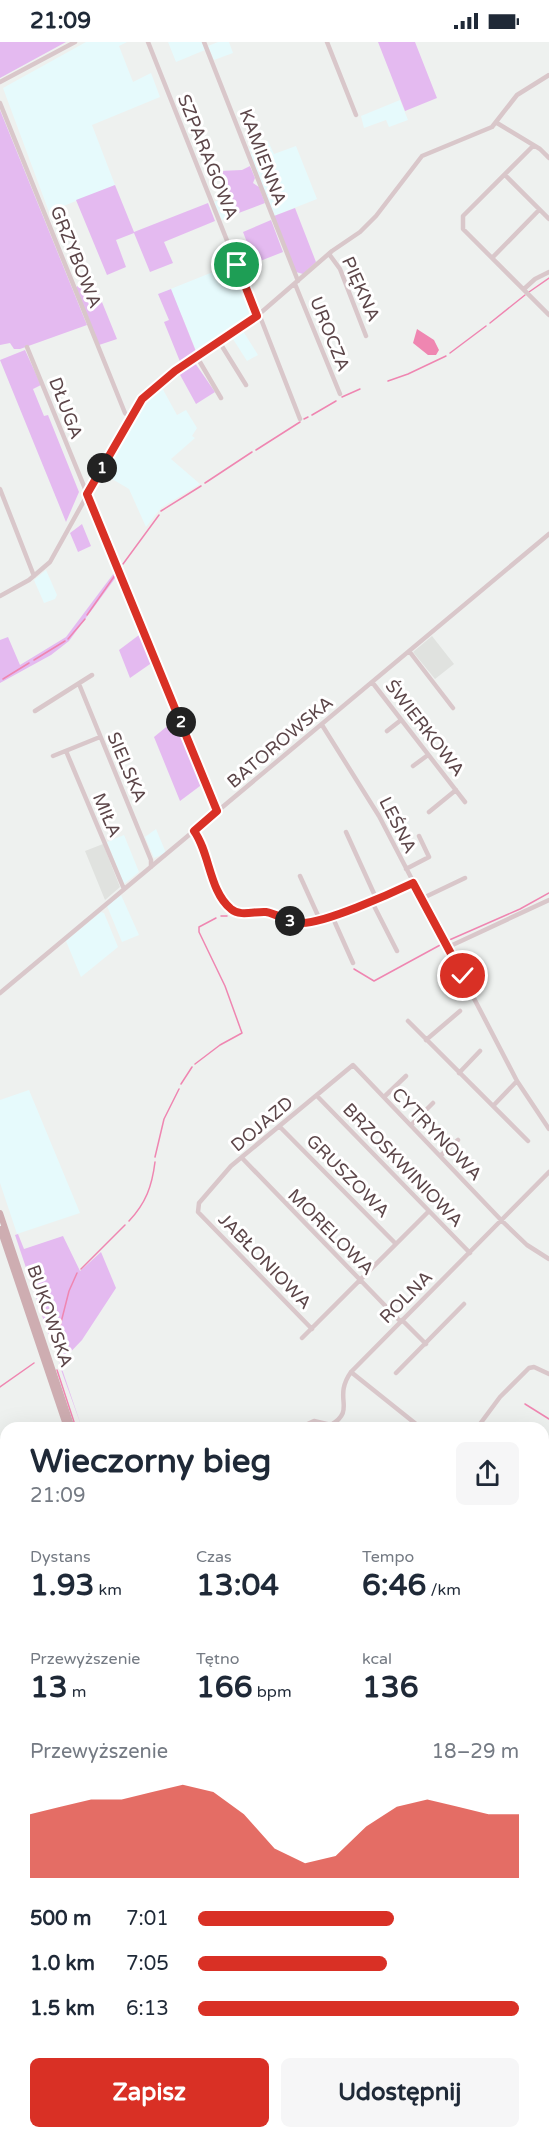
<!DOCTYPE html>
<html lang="pl">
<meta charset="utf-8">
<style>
body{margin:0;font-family:"Varela Round",sans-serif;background:#f6f6f7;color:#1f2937;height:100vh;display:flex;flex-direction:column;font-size:22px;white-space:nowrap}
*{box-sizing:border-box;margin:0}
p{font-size:20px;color:#747a83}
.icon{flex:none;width:33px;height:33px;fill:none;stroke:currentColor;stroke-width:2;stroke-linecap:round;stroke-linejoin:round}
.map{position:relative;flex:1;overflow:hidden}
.details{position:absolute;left:0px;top:1380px;width:549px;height:717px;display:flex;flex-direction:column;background:#fff;border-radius:18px 18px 0 0;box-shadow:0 6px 24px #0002}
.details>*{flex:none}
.pin{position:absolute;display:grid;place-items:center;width:51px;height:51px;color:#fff;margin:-26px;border:3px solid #fff;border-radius:50%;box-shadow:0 2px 6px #0007}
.km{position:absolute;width:30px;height:30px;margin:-15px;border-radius:50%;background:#222;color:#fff;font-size:16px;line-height:30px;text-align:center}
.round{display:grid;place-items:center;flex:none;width:63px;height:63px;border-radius:9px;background:#f6f6f7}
.overview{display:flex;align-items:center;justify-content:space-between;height:102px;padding:0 30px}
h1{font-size:33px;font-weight:800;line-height:45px}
.stats{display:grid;grid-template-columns:repeat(3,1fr);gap:9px;height:102px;padding:6px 30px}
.stats div{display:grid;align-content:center}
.stats b{font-size:30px;font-weight:800}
.stats small{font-size:16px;font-weight:400}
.stats p{font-size:16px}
.chart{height:168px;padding:12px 30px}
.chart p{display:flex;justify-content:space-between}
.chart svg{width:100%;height:108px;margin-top:6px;fill:#d93025;opacity:.7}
.action{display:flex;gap:12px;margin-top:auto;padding:12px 30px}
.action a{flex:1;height:69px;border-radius:9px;background:#d93025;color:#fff;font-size:24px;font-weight:800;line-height:69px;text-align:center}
.action a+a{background:#f6f6f7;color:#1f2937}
ul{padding:0 30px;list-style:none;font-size:20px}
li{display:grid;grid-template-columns:96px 72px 1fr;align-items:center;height:45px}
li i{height:15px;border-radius:8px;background:#d93025}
.status{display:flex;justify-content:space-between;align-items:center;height:42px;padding:0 30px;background:#fff;direction:ltr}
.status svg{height:16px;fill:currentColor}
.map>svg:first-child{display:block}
.commercial{fill:#e6fafc}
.education{fill:#e0e2df}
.green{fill:#e4baf0}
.water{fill:#ef86b1}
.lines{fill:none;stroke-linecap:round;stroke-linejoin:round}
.stream{stroke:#ef86b1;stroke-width:1.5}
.minor{stroke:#d9c7ca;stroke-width:4.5}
.major{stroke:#ceadb1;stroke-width:6}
.route-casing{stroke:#fff;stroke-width:12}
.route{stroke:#d93025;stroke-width:8}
.labels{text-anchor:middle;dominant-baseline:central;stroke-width:6;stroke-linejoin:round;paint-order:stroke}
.street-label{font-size:18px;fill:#5c4649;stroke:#fff}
</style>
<div class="status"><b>21:09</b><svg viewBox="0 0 49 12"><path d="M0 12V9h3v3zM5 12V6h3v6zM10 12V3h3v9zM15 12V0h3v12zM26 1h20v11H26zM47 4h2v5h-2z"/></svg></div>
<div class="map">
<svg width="549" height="2097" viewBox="0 0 549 2097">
<rect width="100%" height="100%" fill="#eef1ef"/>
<path class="commercial" d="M 86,0 L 127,0 L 119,4 L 133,40 L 151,31 L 160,55 L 92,83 L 115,143 L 49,170 L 3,46 Z
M 168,0 L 202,0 L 205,8 L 176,20 Z
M 218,0 L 229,0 L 233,11 L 214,18 L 208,4 Z
M 400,58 L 408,78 L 389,85 L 386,78 L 364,86 L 361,74 Z
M 268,99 L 274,112 L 296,104 L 317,157 L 274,174 L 250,113 L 252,111 L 248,107 Z
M 229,154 L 236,172 L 222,178 L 214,160 Z
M 233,222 L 252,274 L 197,311 L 182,274 L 158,252 Z
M 243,289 L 258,313 L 247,319 L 233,297 Z
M 161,344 L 177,373 L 186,368 L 197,386 L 192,394 L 195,396 L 171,417 L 200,442 L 161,466 L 146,485 L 129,447 L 102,431 L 126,389 L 132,387 L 131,382 L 142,363 Z
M 46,528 L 57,553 L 55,557 L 44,561 L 34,538 Z
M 156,787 L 166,811 L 154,816 L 145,795 Z
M 124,793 L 139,830 L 124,842 L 107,800 Z
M 121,853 L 139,893 L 122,900 L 107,864 Z
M 101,870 L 104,871 L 118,905 L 81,935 L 66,899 Z
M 29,1048 L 80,1171 L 17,1192 L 0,1141 L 0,1058 Z
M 338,2091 L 376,2091 L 381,2097 L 330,2097 Z"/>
<path class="education" d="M 432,594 L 454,622 L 435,637 L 413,610 Z
M 103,802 L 120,845 L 105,858 L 85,809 Z"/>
<path class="green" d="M 0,0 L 66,0 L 0,36 Z
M 378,0 L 415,0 L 437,56 L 405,69 Z
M 0,68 L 87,283 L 20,307 L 14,307 L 10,301 L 0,303 Z
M 250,124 L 255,136 L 253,141 L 259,145 L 265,161 L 236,172 L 219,129 L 242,128 Z
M 115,143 L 134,190 L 208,161 L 215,179 L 164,200 L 173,221 L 150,230 L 134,191 L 116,198 L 126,225 L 107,233 L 76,158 Z
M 295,166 L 316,220 L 303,232 L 296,230 L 274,174 Z
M 271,178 L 283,210 L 255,221 L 243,190 Z
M 93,238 L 117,297 L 99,303 L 76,245 Z
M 171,247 L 197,312 L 181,322 L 164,280 L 169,278 L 158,252 Z
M 25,308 L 41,343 L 33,347 L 44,374 L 48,373 L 79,450 L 66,480 L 0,318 Z
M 195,321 L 215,350 L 196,362 L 179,331 Z
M 82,482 L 91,504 L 78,510 L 70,491 Z
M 117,527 L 119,531 L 69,599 L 51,613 L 0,641 L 0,598 L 8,595 L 20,623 L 66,595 Z
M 143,590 L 153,620 L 130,636 L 119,608 Z
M 176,677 L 204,741 L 180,759 L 154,695 Z
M 18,1192 L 24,1207 L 63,1194 L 80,1229 L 101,1210 L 116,1246 L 82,1298 L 60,1321 L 82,1386 L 59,1322 L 65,1308 L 52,1303 L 15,1193 Z"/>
<path class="water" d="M 417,287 L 434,298 L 439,308 L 436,313 L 428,313 L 413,301 Z
M 6,1966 L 6,2006 L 0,2012 L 0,1971 Z
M 40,2091 L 198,2091 L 189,2097 L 42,2097 Z"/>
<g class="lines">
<path class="stream" d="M 529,250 L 549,236
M 490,281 L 525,253
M 450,311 L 486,284
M 388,339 L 408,332 L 446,314
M 342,355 L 360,347
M 312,373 L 336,359
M 304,377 L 308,375
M 256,408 L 300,380
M 205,441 L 252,410
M 161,469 L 201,444
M 123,522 L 159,473
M 87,573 L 118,529
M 68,597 L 85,577
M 34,618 L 65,599
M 3,637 L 29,621
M 221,874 L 227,874
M 283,880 L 284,881
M 447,899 L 520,867 L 549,851
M 354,927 L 374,939 L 442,902
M 195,1022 L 220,1003 L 242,991 L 225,944 L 199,890 L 199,885 L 216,876
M 181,1042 L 192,1025
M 155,1115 L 164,1077 L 179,1047
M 129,1179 C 146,1161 152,1144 155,1120
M 81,1227 L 125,1183
M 55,1304 L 69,1249 L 77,1231
M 57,1328 L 76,1386
M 0,1345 L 34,1321
M 525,1362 L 549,1377"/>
<path class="minor" d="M 148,0 L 257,274
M 204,0 L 298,239
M 327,0 L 356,73
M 0,40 L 75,0
M 0,61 L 125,371 L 130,376
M 497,81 L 540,107 L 549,116
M 533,104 L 463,174 L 463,187 L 549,273
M 505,133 L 549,177
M 329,212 L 340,227 L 366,294
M 492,216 L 539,168
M 295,242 L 340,352
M 524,247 L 535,237 L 549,230
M 259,272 L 300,377
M 220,301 L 246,343
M 27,305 L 217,769
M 197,315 L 221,356
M 0,447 L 34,534
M 0,554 L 29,538 L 50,520 L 130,376 L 142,357 L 165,337 L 257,274 L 332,209 L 360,190 L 376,174 L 422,114 L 492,85 L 517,53 L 549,33
M 409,609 L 453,666
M 372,640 L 465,760
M 79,642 L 151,818 L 151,825
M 35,669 L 92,633
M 322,683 L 379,774 L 517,1039 L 549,1087
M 387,689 L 401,678
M 66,709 L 124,847
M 53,714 L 100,695
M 413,724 L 428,713
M 429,770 L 456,748
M 194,789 C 211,811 209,849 231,867 C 240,875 256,869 266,870 C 278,872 289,881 301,881 C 323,882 390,852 413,841
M 346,790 L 376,856
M 406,827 L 429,815 L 419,794
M 300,834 L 320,878
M 421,857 L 465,836
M 371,858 L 397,909
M 332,874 L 353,921
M 446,906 L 549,858
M 0,951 L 549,492
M 408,979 L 528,1099
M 426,998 L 460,969
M 459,1031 L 480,1009
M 317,1054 L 470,1211
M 384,1055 L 406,1034
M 493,1064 L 517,1039
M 411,1083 L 433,1061
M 280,1085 L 396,1202
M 440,1114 L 458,1098
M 243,1117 L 401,1280
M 402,1278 L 426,1302
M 312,1287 L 198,1170 L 199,1161 L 231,1124 L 353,1023 L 502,1179 L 527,1203 L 549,1217
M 302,1296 L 429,1169
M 351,1330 L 421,1386
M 396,1331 L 464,1262
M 299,1386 L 314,1379 L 331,1383 C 357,1367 332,1357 351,1330 L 549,1130
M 477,1386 L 500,1355 L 529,1326 L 534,1325 L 549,1332
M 0,1641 L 6,1640
M 543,1760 L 549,1766
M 0,1772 L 6,1773
M 543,1827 L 549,1833
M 543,1881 L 549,1878
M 543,1973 L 549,1968
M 543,1978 L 543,1981
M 391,2097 L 399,2091
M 491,2097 L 499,2091
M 530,2097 L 530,2091"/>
<path class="major" d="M 0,1171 L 72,1386
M 0,1187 L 67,1386
M 304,2091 L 306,2097
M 309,2091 L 311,2097"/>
</g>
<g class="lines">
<defs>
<path id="route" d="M 237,223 L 257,274 L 175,329 L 142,357 L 87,452 L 217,769 L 194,789 C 210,811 209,849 231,867 C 240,875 255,869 266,870 C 278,872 289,881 301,881 C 323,882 390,852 413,841 L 463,934"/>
</defs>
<use href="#route" class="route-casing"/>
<use href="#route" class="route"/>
</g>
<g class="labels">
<g class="street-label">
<text transform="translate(208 115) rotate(68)">SZPARAGOWA</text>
<text transform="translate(263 115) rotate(69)">KAMIENNA</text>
<text transform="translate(76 215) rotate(68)">GRZYBOWA</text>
<text transform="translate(361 247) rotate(66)">PIĘKNA</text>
<text transform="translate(330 292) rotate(68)">UROCZA</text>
<text transform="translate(66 366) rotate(69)">DŁUGA</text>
<text transform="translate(425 686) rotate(52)">ŚWIERKOWA</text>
<text transform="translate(280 700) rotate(-40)">BATOROWSKA</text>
<text transform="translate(127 725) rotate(67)">SIELSKA</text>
<text transform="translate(107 773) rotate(67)">MIŁA</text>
<text transform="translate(398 783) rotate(63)">LEŚNA</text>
<text transform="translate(262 1082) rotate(-40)">DOJAZD</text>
<text transform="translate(437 1092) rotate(46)">CYTRYNOWA</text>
<text transform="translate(403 1123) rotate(46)">BRZOSKWINIOWA</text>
<text transform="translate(348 1134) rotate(45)">GRUSZOWA</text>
<text transform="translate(331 1190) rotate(45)">MORELOWA</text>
<text transform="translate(265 1219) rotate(46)">JABŁONIOWA</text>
<text transform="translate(406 1255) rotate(-45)">ROLNA</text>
<text transform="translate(50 1274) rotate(71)">BUKOWSKA</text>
</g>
</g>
</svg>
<div class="pin" style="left:237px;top:223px;background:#1e9e55"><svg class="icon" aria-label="arrive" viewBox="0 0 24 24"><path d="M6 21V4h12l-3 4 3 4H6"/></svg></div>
<div class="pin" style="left:463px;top:934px;background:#d93025"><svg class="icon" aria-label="check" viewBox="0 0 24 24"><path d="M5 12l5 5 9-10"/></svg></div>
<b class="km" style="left:102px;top:426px">1</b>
<b class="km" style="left:181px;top:680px">2</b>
<b class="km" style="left:290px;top:879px">3</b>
<section class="details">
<div class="overview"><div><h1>Wieczorny bieg</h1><p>21:09</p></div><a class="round"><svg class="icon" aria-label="share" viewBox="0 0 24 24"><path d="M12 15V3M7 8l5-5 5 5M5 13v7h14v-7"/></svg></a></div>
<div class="stats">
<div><p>Dystans</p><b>1.93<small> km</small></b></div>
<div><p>Czas</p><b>13:04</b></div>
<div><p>Tempo</p><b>6:46<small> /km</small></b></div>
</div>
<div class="stats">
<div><p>Przewyższenie</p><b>13<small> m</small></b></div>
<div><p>Tętno</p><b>166<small> bpm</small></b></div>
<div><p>kcal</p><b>136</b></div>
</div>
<div class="chart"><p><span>Przewyższenie</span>18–29 m</p>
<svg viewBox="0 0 160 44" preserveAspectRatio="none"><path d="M0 44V18L10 15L20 12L30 12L40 9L50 6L60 9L70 18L80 32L90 38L100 35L110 23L120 15L130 12L140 15L150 18L160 18V44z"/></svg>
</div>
<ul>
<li><b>500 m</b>7:01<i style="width:61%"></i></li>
<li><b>1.0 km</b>7:05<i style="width:59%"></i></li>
<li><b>1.5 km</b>6:13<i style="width:100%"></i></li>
</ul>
<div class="action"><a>Zapisz</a><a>Udostępnij</a></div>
</section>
</div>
